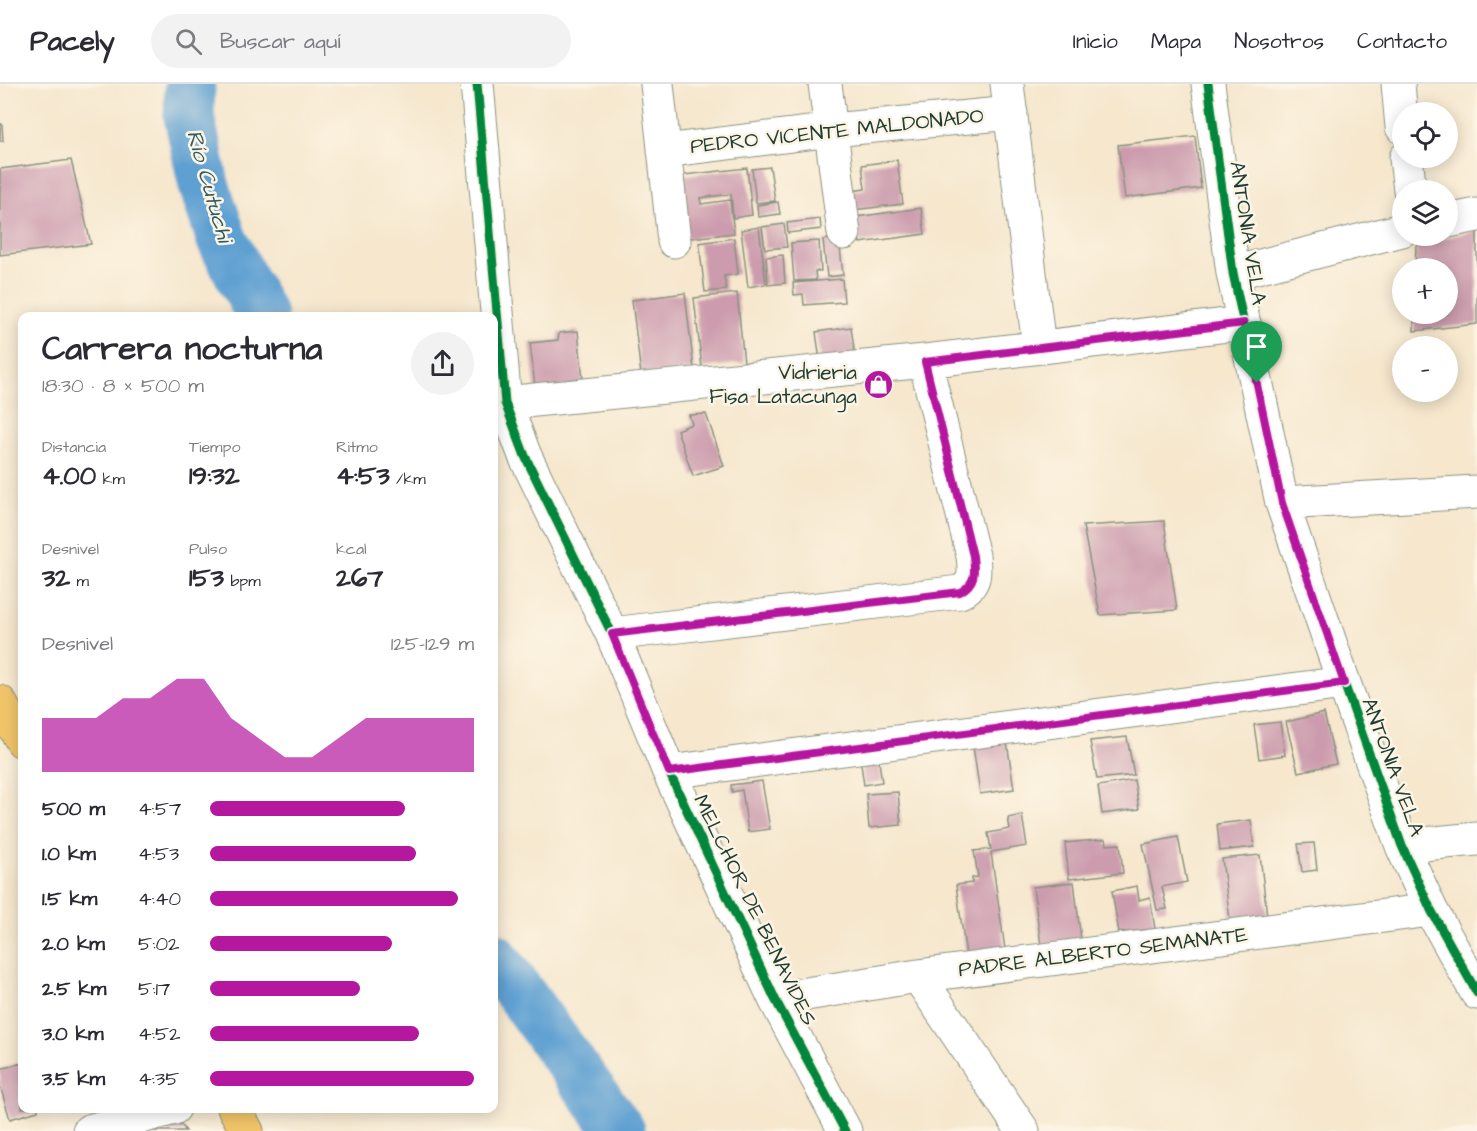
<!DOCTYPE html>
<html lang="es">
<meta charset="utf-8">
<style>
body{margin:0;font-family:"Architects Daughter",sans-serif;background:#f2f2f3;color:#2b2b33;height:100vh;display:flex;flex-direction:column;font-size:22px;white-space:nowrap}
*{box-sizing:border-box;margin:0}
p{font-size:20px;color:#7c7c81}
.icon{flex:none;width:33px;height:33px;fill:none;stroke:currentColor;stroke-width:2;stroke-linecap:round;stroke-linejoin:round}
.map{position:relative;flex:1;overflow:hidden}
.drawer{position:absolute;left:18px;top:228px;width:480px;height:801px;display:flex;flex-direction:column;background:#fff;border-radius:12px;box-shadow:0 3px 15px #0003}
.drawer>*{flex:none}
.fabs{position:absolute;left:1392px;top:18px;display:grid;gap:12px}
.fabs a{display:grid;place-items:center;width:66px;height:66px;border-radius:50%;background:#fff;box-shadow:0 3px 15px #0003;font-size:30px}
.pin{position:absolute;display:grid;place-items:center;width:51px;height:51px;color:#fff;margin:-62px -26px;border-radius:50% 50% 50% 0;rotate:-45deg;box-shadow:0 0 6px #0007}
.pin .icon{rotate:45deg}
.round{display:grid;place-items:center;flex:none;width:63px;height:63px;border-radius:32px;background:#f2f2f3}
.overview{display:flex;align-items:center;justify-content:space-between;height:102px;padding:0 24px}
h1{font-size:33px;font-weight:700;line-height:45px}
.figures{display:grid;grid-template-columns:repeat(3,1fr);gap:9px;height:102px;padding:6px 24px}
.figures div{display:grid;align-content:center}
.figures b{font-size:26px;font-weight:700}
.figures small{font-size:16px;font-weight:400}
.figures p{font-size:16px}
.chart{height:168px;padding:12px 24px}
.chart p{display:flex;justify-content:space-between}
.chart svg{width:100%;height:108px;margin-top:6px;fill:#b5179e;opacity:.7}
ul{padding:0 24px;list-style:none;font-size:20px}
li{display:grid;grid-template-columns:96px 72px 1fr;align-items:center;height:45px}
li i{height:15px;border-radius:8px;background:#b5179e}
header{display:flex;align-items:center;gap:36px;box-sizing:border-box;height:84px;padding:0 30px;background:#fff;border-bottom:2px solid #e1e1e2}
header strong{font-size:28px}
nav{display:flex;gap:33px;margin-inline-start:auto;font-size:21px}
.search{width:420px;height:54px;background:#f2f2f3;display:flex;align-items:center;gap:15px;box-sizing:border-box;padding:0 21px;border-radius:33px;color:#7c7c81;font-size:22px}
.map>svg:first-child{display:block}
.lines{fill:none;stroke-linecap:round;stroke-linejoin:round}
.river{stroke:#5fa0d2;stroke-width:51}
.building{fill:#cc9cae}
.street-casing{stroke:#8a9280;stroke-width:35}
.primary-casing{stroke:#8a9280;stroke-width:35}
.street{stroke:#fff;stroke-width:33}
.primary{stroke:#f0c469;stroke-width:33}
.cycleway-casing{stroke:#fcf5e5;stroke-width:13}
.cycleway{stroke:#00873e;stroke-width:9}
.route-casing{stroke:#fff;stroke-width:12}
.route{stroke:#b5179e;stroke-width:8}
.labels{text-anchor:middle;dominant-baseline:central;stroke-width:5;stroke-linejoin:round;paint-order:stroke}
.street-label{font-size:21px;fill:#1f3d34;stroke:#fcf5e5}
.poi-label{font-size:21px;fill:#1f3d34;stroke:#fcf5e5;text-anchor:end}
.water-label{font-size:22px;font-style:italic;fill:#325b63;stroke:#fcf5e5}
</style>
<header>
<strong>Pacely</strong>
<div class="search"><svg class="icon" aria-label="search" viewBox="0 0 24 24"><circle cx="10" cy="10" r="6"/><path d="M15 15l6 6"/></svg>Buscar aquí</div>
<nav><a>Inicio</a><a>Mapa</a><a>Nosotros</a><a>Contacto</a></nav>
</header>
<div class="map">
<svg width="1477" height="1047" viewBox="0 0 1477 1047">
<rect width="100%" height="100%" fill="#fcf5e5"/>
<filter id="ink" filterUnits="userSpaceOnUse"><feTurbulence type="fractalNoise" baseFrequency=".0167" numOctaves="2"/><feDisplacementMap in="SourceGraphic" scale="12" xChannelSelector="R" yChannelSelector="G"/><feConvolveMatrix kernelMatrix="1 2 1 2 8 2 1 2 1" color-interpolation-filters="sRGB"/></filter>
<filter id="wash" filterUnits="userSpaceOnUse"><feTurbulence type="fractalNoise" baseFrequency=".008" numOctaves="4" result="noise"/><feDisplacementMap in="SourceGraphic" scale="24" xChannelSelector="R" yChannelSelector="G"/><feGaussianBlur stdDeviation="1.35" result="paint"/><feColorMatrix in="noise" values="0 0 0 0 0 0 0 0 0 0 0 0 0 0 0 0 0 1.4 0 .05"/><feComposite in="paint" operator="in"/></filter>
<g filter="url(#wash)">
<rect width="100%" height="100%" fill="#f6e7cd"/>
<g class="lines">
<path class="river" d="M 190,0 L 189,32 L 204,101 L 222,156 L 262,232
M 494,874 L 620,1047"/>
</g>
<g id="blocks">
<path class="building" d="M 0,40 L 2,40 L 3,57 L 0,57 Z
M 1195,52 L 1201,104 L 1125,114 L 1118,61 Z
M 71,76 L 91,160 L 0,171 L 0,85 Z
M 897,76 L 903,120 L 853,126 L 851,107 L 865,105 L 862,81 Z
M 770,83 L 775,117 L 756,119 L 752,85 Z
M 747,84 L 752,131 L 733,134 L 731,110 L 700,114 L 701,120 L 730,116 L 734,149 L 683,155 L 675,92 Z
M 778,118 L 780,130 L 758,133 L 757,121 Z
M 921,124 L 925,150 L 860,159 L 856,133 Z
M 820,135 L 821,145 L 788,149 L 787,139 Z
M 784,140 L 787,163 L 765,165 L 762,143 Z
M 759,143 L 766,200 L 748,203 L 741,146 Z
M 1477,146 L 1477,240 L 1414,247 L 1414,230 L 1448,230 L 1448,184 L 1415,184 L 1416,162 Z
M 734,154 L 738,190 L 724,192 L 726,206 L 705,208 L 699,159 Z
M 839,154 L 843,191 L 827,193 L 823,156 Z
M 819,157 L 821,187 L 815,187 L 816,196 L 794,197 L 791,159 Z
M 783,171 L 785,199 L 768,201 L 766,173 Z
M 842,195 L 844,218 L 804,221 L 803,210 L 794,211 L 793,199 Z
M 685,209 L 694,285 L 641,291 L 632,216 Z
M 737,209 L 744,279 L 702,284 L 694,214 Z
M 851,243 L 856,279 L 821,284 L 816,248 Z
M 578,247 L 584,306 L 536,311 L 530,259 L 558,256 L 559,249 Z
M 706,330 L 724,382 L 693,392 L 677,346 L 692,340 L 689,331 Z
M 1164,437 L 1177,526 L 1100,531 L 1083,442 Z
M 1324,629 L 1336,680 L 1298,688 L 1286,638 Z
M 1280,638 L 1285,671 L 1259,675 L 1254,641 Z
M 1127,653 L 1134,691 L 1097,695 L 1090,657 Z
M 1007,658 L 1014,705 L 980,710 L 973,662 Z
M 878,671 L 882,698 L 864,701 L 860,674 Z
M 1134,696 L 1139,725 L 1102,730 L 1098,702 Z
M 762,697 L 770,745 L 748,748 L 742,706 L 732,708 L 731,701 Z
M 898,708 L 901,741 L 869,744 L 866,710 Z
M 1022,731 L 1027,762 L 991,768 L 1005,865 L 966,871 L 956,801 L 972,799 L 972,794 L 978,793 L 974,767 L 991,765 L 988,749 L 1010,745 L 1008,734 Z
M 1251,736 L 1254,763 L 1220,767 L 1217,740 Z
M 1178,753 L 1187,798 L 1162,803 L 1167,825 L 1157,826 L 1143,760 Z
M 1106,755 L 1107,761 L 1120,760 L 1123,789 L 1069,795 L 1065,759 Z
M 1314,759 L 1317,786 L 1302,788 L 1298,760 Z
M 1260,771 L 1267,832 L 1230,836 L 1222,775 Z
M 1074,798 L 1081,856 L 1041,861 L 1033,803 Z
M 1137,802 L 1139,816 L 1150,813 L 1155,845 L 1119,849 L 1112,807 Z
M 22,979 L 22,1024 L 38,1024 L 38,1027 L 10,1035 L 0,1002 L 0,985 Z
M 174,1031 L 186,1047 L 117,1047 Z"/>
</g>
</g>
<g filter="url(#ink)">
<use href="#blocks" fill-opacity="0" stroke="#8a9280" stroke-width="1.5"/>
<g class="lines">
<defs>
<path id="street" d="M 477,0 L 505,319 L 525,372 L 612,550 L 669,688 L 775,915 L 845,1047
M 657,0 L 674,157
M 825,0 L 844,149
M 1007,0 L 1039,263
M 1208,0 L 1233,189 L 1282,419 L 1344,599 L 1402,762 L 1431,826 L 1477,909
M 1398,0 L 1402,43
M 664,67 L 832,46 L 1011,29
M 1406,74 L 1410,106
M 1448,137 L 1477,131
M 1233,189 L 1402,146
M 505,319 L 925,277 L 1244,239
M 1282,419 L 1477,408
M 612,550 L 960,508 C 976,500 975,489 973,472 L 925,277
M 669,688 L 1344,599
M 1402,762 L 1477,755
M 918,892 L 1023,1047
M 775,915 L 918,892 L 1431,826
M 89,1047 L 174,1024"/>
<path id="primary" d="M 0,618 L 22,657
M 234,1024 L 247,1047"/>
</defs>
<use href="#street" class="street-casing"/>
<use href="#primary" class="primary-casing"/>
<use href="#street" class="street"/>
<use href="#primary" class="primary"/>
<defs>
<path id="cycleway" d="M 477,0 L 505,319 L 525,372 L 612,550 L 669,688 L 775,915 L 845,1047
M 1208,0 L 1233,189 L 1282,419 L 1344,599 L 1402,762 L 1431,826 L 1477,909"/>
</defs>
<use href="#cycleway" class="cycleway-casing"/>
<use href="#cycleway" class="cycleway"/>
</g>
</g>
<g class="lines" filter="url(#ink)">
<defs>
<path id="route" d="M 1244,239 L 1282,419 L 1344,599 L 669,688 L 612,550 L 960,508 C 976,499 975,489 973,472 L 925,278 Z"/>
</defs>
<use href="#route" class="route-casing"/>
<use href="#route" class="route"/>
</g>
<defs>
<symbol id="shop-disc" viewBox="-11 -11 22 22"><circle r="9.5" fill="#b5179e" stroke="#fcf5e5"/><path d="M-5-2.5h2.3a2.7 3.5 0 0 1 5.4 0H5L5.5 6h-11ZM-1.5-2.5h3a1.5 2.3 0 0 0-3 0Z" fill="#fff"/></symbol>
</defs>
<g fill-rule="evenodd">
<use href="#shop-disc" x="862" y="284" width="33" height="33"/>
</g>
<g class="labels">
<g class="street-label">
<text transform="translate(837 47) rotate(-6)">PEDRO VICENTE MALDONADO</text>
<text transform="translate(1248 149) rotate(81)">ANTONIA VELA</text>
<text transform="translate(1393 683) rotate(70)">ANTONIA VELA</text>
<text transform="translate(755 826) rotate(64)">MELCHOR DE BENAVIDES</text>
<text transform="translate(1103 868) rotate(-7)">PADRE ALBERTO SEMANATE</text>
</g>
<g class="poi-label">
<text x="857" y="288">Vidrieria<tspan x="857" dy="24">Fisa Latacunga</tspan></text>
</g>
<g class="water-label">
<text transform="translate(209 102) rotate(74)">Río Cutuchi</text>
</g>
</g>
</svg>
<div class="fabs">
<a><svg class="icon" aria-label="locate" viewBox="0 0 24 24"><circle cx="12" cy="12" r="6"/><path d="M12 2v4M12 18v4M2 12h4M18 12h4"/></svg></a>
<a><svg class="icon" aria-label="layers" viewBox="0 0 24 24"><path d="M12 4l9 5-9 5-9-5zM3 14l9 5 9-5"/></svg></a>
<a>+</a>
<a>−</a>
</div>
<div class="pin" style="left:1257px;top:299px;background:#1e9e55"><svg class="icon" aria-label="arrive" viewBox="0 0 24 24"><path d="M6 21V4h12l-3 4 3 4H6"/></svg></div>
<section class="drawer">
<div class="overview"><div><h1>Carrera nocturna</h1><p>18:30 · 8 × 500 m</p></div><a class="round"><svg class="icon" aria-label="share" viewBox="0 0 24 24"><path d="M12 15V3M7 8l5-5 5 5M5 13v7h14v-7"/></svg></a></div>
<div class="figures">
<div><p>Distancia</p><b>4.00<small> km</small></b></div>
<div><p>Tiempo</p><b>19:32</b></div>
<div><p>Ritmo</p><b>4:53<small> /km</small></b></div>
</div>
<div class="figures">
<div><p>Desnivel</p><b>32<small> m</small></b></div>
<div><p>Pulso</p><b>153<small> bpm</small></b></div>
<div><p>kcal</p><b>267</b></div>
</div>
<div class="chart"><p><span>Desnivel</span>125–129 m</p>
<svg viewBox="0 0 160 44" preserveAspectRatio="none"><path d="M0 44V22L10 22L20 22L30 14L40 14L50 6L60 6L70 22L80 30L90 38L100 38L110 30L120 22L130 22L140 22L150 22L160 22V44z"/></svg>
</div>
<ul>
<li><b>500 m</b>4:57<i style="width:74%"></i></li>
<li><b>1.0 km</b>4:53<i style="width:78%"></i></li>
<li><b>1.5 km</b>4:40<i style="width:94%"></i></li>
<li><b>2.0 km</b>5:02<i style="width:69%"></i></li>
<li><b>2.5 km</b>5:17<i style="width:57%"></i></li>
<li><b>3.0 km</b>4:52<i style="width:79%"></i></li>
<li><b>3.5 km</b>4:35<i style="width:100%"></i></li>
</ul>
</section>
</div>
